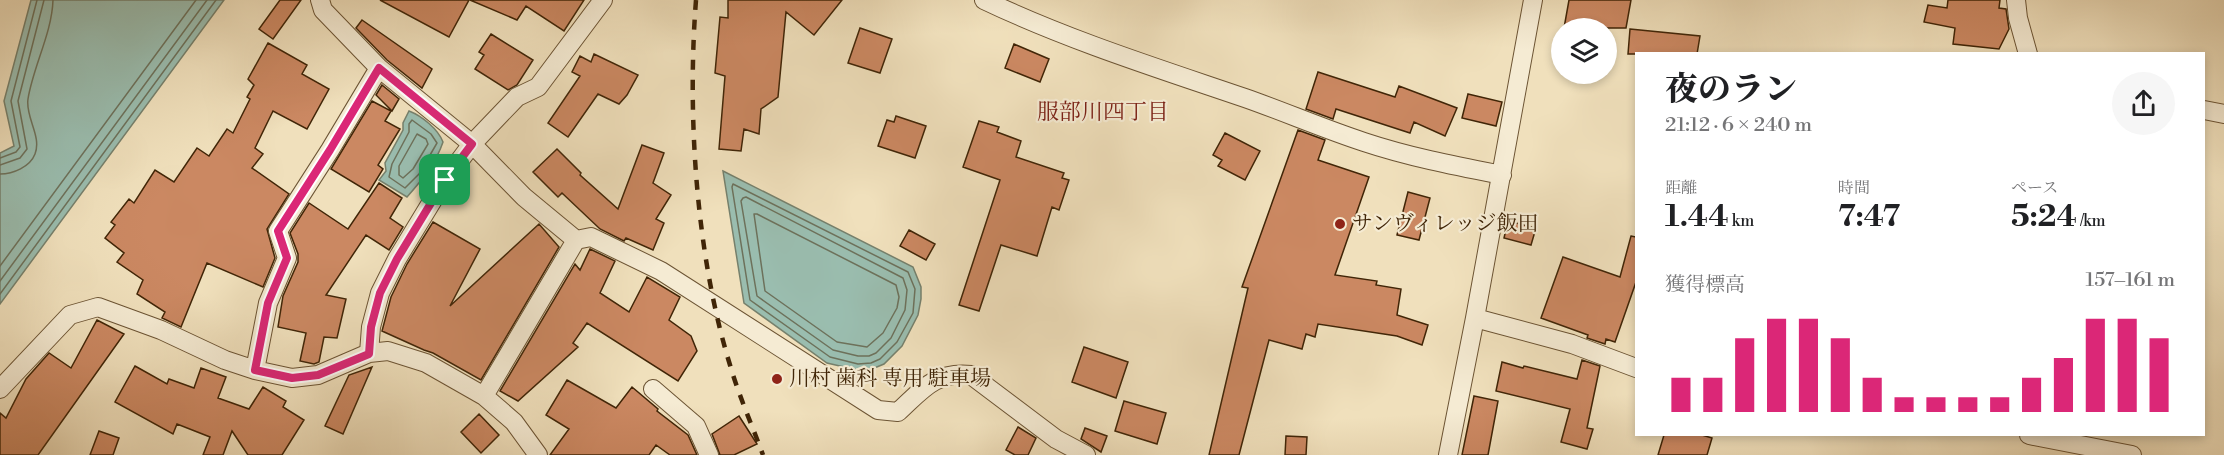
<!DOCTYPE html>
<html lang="ja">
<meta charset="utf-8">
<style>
body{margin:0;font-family:"Libre Bodoni","Noto Serif JP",serif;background:#f6f6f6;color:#202124;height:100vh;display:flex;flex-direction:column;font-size:22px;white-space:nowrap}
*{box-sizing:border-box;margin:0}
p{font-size:20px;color:#757577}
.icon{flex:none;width:33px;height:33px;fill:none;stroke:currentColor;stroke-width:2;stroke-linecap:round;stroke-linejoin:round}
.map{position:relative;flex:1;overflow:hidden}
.side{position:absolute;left:1635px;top:52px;width:570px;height:384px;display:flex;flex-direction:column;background:#fff;border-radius:0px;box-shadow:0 3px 9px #0003}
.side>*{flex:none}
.buttons{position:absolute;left:1551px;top:18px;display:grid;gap:12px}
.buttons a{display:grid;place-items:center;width:66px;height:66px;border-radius:50%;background:#fff;box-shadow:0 3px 9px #0003;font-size:30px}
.pin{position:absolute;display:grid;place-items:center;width:51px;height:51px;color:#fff;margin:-26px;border-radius:12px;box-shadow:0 3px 9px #0006}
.round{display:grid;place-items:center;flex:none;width:63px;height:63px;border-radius:32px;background:#f6f6f6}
.summary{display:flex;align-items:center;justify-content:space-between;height:102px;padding:0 30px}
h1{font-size:33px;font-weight:800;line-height:45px}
.stats{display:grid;grid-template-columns:repeat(3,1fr);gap:9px;height:102px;padding:6px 30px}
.stats div{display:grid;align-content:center}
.stats b{font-size:30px;font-weight:800}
.stats small{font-size:16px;font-weight:400}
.stats p{font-size:16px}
.chart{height:168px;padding:12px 30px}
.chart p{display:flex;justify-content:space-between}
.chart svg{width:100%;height:108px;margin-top:6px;stroke:#db2777;stroke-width:6}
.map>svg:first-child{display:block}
.water{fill:#9abdaf;stroke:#76806c;stroke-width:1.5}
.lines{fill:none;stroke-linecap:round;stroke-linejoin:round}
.shore{stroke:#6d715b;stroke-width:1.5}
.building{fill:#cb8862;stroke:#402507;stroke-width:1.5}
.street-casing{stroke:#6c5434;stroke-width:20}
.street{stroke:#f5ebd3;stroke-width:18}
.rail{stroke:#402507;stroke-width:4.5;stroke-dasharray:10 10;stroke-linecap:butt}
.route-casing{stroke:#fff;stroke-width:12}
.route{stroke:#db2777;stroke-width:8}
.poi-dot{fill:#8f2418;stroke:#f5ebd3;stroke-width:2}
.labels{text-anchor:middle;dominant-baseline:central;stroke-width:4.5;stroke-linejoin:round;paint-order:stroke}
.poi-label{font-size:21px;fill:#402507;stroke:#f5ebd3;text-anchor:start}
.neighbourhood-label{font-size:22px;fill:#7a1f14;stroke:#f5ebd3}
</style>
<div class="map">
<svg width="2224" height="455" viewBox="0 0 2224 455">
<rect width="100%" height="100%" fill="#f0e0bc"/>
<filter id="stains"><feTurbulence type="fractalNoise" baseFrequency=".00333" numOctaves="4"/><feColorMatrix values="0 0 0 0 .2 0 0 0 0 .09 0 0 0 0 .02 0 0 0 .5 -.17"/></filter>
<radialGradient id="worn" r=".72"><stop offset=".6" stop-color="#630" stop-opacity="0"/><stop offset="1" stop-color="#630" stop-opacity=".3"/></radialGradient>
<path class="water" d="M 31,0 L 224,0 L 0,304 L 0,153 L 14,146 L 4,101 Z
M 409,111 C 422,116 438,129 443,142 C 436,163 422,180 407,197 L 379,180 L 386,171 L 385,163 L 403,130 L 403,123 Z
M 723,171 L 913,267 L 921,287 L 921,299 L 918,315 L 902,346 L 884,364 L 872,369 L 857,370 L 827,363 L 744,303 Z"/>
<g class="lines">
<path class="shore" d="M 412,120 L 431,134 L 437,143 L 419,174 L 405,188 L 389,177 L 392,164 L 409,132 L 409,124 Z
M 417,134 L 426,139 L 428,144 L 413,169 L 403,178 L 399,175 L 399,166 Z
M 0,158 L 16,152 L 20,147 L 11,101 L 37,0
M 0,165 L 20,158 L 27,149 L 18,101 L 44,0
M 0,174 C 13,174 30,167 35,154 C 42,136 25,117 28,99 C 33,67 52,33 53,0
M 733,184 L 908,272 L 915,289 L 913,313 L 897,342 L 880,359 L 871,363 L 858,364 L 830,357 L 750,300 L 732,187 Z
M 746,197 L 903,278 L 907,290 L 905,310 L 891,338 L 876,353 L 869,356 L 858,356 L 833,350 L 757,296 L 741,201 L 743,198 Z
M 754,214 L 757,214 L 896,285 L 899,297 L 897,308 L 883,333 L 867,347 L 837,342 L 765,291 Z
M 0,266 L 196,0
M 0,281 L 207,0
M 0,294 L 216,0"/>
</g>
<path class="building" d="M 280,0 L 301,0 L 273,39 L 259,29 Z
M 380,0 L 469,0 L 449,37 Z
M 470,0 L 584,0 L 564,31 L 526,6 L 517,20 Z
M 728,0 L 842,0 L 814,35 L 786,12 L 778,97 L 761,109 L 759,134 L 744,129 L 741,151 L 719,149 L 725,76 L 715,73 L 720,17 L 728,18 Z
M 1569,0 L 1631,0 L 1626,28 L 1564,28 Z
M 1948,0 L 2000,0 L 1999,8 L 2006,9 L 2009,29 L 1999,49 L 1953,44 L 1955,28 L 1924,22 L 1928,5 L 1947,8 Z
M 362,20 L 432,69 L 422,88 L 387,60 L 356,28 Z
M 860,28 L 892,39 L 880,73 L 848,63 Z
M 1630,29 L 1700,36 L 1697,54 L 1628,54 Z
M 491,34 L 533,60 L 517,85 L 508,90 L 475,69 L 484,55 L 479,52 Z
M 268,43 L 307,65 L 302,74 L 329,89 L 307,129 L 273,111 L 255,148 L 263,154 L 252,168 L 289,194 L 267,229 L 275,258 L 263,287 L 207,263 L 181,327 L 162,318 L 165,312 L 137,294 L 143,280 L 117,262 L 124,253 L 105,238 L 115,225 L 111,222 L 129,199 L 134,203 L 155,170 L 174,182 L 197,148 L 209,156 L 227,129 L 233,133 L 250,99 L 247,97 L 254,85 L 248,79 Z
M 1014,44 L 1049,59 L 1040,82 L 1005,68 Z
M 594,54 L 638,75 L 627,95 L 619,104 L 598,94 L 568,137 L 548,123 L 580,76 L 572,72 L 580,56 L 591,62 Z
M 1318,72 L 1395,97 L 1399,86 L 1457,108 L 1445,136 L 1414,122 L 1410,133 L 1336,109 L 1333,119 L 1306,109 Z
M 382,85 L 399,99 L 392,111 L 376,95 Z
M 1468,94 L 1502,102 L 1496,126 L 1462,118 Z
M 372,101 L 391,111 L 385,121 L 400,129 L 378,165 L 383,169 L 369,192 L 331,169 Z
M 896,116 L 926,126 L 915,158 L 878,146 L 887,120 L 894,122 Z
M 979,121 L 999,127 L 997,132 L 1021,141 L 1016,157 L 1064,173 L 1062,178 L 1069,180 L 1059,210 L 1052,207 L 1037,256 L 1001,245 L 979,311 L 959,305 L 1000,180 L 963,167 Z
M 1298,130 L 1325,140 L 1318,160 L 1369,177 L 1335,275 L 1377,281 L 1376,285 L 1401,289 L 1397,315 L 1428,325 L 1422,345 L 1397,336 L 1318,324 L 1315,337 L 1306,334 L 1302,349 L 1269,340 L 1239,455 L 1209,455 L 1248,288 L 1242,287 Z
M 1225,133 L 1260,151 L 1245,180 L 1218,166 L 1222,160 L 1213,155 Z
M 642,145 L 664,153 L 653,183 L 671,195 L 656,219 L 664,223 L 653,250 L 626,238 L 624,241 L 600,229 L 562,193 L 558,197 L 533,172 L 557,149 L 581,173 L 580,175 L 618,209 Z
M 379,183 L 402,198 L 390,218 L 403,227 L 389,250 L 366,235 L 326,295 L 346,299 L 337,338 L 324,337 L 319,362 L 314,364 L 300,361 L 306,333 L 278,327 L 283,296 L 298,262 L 298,254 L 290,233 L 309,203 L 348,229 Z
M 1408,192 L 1430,198 L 1419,240 L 1397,235 Z
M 1508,221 L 1536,228 L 1531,245 L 1504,238 Z
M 433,222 L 480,249 L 450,306 L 539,224 L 559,247 L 481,380 L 433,353 L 424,350 L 382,331 L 391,297 L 407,264 Z
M 909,230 L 935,244 L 926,260 L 900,246 Z
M 1631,236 L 1636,237 L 1636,282 L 1615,342 L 1606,339 L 1605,344 L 1587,338 L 1588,335 L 1541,318 L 1563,257 L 1620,277 Z
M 590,249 L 615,261 L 600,293 L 629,312 L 647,277 L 680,297 L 669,320 L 691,336 L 697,351 L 678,381 L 587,323 L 573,343 L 578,347 L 518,401 L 500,391 L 575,264 L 580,270 Z
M 97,320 L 124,334 L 38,455 L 0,455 L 0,413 L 6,418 L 26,379 L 49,353 L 71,368 Z
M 1084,347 L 1128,362 L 1116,398 L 1072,382 Z
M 1582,360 L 1600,366 L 1587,428 L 1593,429 L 1587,449 L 1561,442 L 1570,409 L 1496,391 L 1502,362 L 1523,368 L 1524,366 L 1577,379 Z
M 135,366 L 167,384 L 169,379 L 194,388 L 201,368 L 226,377 L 218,398 L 249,409 L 263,387 L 286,401 L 283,407 L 304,420 L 282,455 L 248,455 L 232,431 L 223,455 L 203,455 L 210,437 L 177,424 L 173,434 L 115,402 Z
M 372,367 L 343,434 L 325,426 L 349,375 Z
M 567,380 L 616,408 L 632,387 L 658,409 L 657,411 L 688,435 L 697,455 L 670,455 L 656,445 L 649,455 L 550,455 L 569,429 L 546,415 Z
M 1474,396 L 1498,401 L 1488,455 L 1462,455 Z
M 1124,401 L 1166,413 L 1157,444 L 1115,431 Z
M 479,414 L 499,435 L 481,453 L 461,432 Z
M 739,416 L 757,444 L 734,455 L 720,455 L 712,434 Z
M 1018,427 L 1036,438 L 1028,455 L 1015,455 L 1006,450 Z
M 1085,428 L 1107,436 L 1101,452 L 1081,439 Z
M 99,431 L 119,438 L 113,455 L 90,455 Z
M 1664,435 L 1702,435 L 1712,438 L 1707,455 L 1658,455 Z
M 1286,436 L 1307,437 L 1306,455 L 1285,455 Z"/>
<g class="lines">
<defs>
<path id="street" d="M 320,0 L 323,10 L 379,68 L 472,144 L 524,197 L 576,240
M 984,0 C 1068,40 1157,68 1245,98 C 1285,112 1324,129 1364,142 C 1409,157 1456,166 1502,175
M 2016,0 L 2018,18 L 2028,54
M 2204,110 L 2224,114
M 1475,318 L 1572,344 L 1636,368
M 369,353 L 371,327 L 380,293 L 397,259 L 445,180 L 472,144 L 517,97 L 538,87 L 603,0
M 255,370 L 268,303 L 287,258 L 278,231 L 330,150 L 379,68
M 0,389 L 70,315 L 98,307 L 161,330 L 225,360 L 255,370 L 292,378 L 318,375 L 369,353 L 388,351 L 426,363 L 484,396 L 514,422 L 538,455
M 653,389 L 696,426 L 709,455
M 484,396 L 576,240 L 591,237 L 661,271 L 878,410 L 898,412 C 922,390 935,371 971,375 L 1056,439 L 1086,455
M 2029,435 L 2132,455
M 1448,455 L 1475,318 L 1533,0"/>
</defs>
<use href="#street" class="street-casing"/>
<use href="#street" class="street"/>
<path class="rail" d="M 696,0 C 687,115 696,255 730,365 C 739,396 752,425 763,455"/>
</g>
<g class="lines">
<defs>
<path id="route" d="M 379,68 L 472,144 L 445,180 L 397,259 L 380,293 L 371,327 L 369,354 L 318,375 L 292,378 L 255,370 L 268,303 L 287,258 L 278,231 L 330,150 Z"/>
</defs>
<use href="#route" class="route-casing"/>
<use href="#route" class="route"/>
</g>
<g class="poi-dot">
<circle cx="1340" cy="224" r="6"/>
<circle cx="777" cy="379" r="6"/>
</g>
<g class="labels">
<g class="poi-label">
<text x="1352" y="224">サンヴィレッジ飯田</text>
<text x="789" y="379">川村 歯科 専用 駐車場</text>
</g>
<g class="neighbourhood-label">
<text x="1103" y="112">服部川四丁目</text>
</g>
</g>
<rect width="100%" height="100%" filter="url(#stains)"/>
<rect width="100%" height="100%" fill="url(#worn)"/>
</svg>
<div class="buttons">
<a><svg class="icon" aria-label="layers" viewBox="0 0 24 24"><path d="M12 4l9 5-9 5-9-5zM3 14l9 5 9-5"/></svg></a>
</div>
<div class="pin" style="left:445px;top:180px;background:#1e9e55"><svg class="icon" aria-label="arrive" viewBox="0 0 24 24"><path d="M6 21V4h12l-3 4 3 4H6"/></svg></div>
<section class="side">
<div class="summary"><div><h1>夜のラン</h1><p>21:12 · 6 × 240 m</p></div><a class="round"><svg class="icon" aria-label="share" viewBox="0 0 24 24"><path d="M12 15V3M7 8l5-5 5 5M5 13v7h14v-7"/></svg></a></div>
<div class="stats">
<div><p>距離</p><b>1.44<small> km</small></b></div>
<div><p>時間</p><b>7:47</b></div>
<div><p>ペース</p><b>5:24<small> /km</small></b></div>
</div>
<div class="chart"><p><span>獲得標高</span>157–161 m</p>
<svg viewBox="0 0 160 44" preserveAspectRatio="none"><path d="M5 44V30M15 44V30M25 44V14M35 44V6M45 44V6M55 44V14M65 44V30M75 44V38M85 44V38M95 44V38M105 44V38M115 44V30M125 44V22M135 44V6M145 44V6M155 44V14"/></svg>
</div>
</section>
</div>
